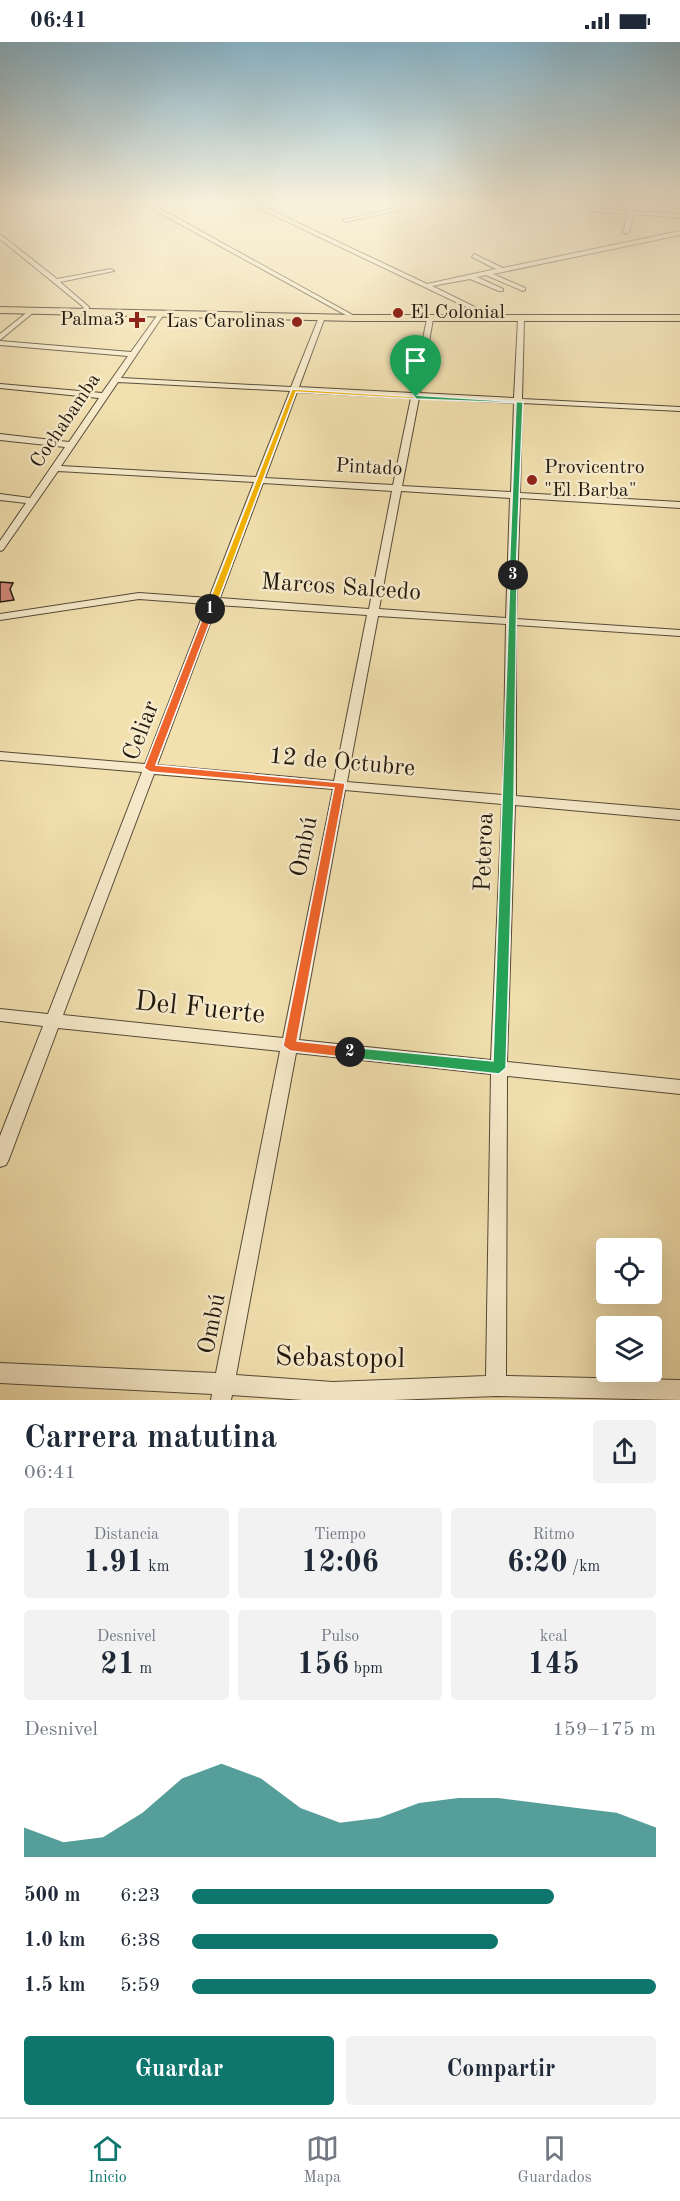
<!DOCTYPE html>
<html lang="es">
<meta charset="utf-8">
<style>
body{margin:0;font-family:"Old Standard TT",serif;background:#f2f2f3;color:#1f2937;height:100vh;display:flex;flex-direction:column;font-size:22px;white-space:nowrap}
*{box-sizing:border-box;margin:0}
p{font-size:20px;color:#747a83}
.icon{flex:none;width:33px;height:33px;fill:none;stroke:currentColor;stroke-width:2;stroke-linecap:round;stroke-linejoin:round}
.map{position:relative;height:1358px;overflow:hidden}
.panel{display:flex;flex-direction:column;background:#fff;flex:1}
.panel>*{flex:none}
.controls{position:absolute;left:596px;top:1196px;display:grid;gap:12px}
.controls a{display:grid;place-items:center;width:66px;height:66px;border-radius:6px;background:#fff;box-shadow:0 6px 24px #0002;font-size:30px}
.pin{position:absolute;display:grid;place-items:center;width:51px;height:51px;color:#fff;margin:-62px -26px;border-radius:50% 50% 50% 0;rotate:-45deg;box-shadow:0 0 6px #0007}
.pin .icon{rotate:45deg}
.km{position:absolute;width:30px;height:30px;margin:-15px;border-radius:50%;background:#222;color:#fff;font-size:16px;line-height:30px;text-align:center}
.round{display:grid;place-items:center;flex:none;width:63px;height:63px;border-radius:6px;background:#f2f2f3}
.overview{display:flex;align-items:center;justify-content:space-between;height:102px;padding:0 24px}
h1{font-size:33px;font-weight:700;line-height:45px}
.stats{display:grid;grid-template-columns:repeat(3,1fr);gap:9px;height:102px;padding:6px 24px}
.stats div{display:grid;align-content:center;border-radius:6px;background:#f2f2f3;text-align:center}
.stats b{font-size:30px;font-weight:700}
.stats small{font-size:16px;font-weight:400}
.stats p{font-size:16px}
.chart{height:168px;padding:12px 24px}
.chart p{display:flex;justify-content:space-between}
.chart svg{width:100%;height:108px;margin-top:6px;fill:#0f766e;opacity:.7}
.primary-button{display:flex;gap:12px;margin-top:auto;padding:12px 24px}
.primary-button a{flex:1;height:69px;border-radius:6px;background:#0f766e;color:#fff;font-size:24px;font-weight:700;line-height:69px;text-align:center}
.primary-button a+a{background:#f2f2f3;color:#1f2937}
ul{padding:0 24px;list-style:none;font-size:20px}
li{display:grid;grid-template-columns:96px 72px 1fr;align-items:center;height:45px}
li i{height:15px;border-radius:8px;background:#0f766e}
.status{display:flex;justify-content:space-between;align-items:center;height:42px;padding:0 30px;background:#fff;direction:ltr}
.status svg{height:16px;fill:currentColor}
.menu{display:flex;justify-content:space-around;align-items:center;height:84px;border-top:2px solid #e0e1e3;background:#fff;font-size:16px;color:#747a83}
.menu a{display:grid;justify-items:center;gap:3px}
.menu .on{color:#0f766e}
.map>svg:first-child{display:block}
.building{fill:#d28878;stroke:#20180f;stroke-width:1.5}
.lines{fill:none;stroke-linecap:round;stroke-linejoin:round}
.minor-casing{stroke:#544a37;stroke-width:2}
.major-casing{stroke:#20180f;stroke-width:2}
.minor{fill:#f7ebcb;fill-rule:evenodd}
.major{fill:#f2e0af;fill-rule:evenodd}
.split-1{fill:#f5b400;stroke:#fff;stroke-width:1.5}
.split-2{fill:#f0652b;stroke:#fff;stroke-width:1.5}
.split-3{fill:#22a559;stroke:#fff;stroke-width:1.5}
.split-4{fill:#22a559;stroke:#fff;stroke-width:1.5}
.poi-dot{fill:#8f2418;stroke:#f7ebcb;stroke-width:2}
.labels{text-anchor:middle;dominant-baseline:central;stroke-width:5;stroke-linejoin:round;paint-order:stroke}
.far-poi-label{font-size:20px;fill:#20180f;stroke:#f7ebcb;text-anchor:start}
.far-street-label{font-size:20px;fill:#20180f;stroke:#f7ebcb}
.street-label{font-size:24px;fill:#20180f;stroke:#f7ebcb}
.near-street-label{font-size:28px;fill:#20180f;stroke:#f7ebcb}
</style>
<div class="status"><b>06:41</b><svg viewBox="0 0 49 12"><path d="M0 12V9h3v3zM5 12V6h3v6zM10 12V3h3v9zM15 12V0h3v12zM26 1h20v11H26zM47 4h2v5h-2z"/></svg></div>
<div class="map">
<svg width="680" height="1358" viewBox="0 0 680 1358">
<rect width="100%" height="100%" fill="#f2e0af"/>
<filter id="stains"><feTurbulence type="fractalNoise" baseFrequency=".00333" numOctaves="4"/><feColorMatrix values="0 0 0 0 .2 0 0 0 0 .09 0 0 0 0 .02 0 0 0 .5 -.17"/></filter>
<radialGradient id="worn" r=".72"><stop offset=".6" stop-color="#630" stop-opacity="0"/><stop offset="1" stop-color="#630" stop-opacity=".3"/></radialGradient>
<path class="building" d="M 0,540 L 13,541 L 10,547 L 14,558 L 0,560 Z"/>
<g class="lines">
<defs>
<path id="minor" d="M 140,160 L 148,160 L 358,276 L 353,277 Z
M 246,160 L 254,160 L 427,242 L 496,227 L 472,215 L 474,212 L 503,226 L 680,189 L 680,193 L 493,232 L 525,246 L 525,248 L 523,249 L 486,233 L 477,235 L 503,247 L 503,249 L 499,249 L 470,237 L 432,244 L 485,270 L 503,276 L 504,277 L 501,279 L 481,272 Z
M 422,160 L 434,160 L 346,180 L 343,178 Z
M 485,160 L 514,160 L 629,169 L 631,160 L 637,160 L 634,169 L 680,172 L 680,176 L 634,172 L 629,190 L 626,192 L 623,190 L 628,172 Z
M 0,192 L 57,237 L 111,227 L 114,229 L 60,240 L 89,265 L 88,272 L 84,272 L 84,266 L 80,262 L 0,197 Z
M 30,268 L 35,269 L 0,298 L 0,292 Z
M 161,270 L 164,272 L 121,336 L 291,345 L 319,275 L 322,273 L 325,275 L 299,345 L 412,351 L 427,277 L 430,275 L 433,277 L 420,351 L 514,356 L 518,277 L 521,275 L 524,277 L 522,357 L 680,365 L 680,369 L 522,361 L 520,451 L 680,460 L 680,466 L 520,456 L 516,577 L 680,588 L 680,594 L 516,583 L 516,754 L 680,768 L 680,778 L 515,763 L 507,1020 L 680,1038 L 680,1052 L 507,1034 L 506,1334 L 680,1338 L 680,1358 L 496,1354 L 393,1358 L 303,1358 L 232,1353 L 231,1358 L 211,1358 L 212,1352 L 0,1341 L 0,1321 L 216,1331 L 280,1009 L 58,986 L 9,1117 L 6,1123 L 0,1125 L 0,1094 L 43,984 L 0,979 L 0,967 L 48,972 L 142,730 L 0,718 L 0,710 L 145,722 L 207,562 L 139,557 L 0,578 L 0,572 L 139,551 L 209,556 L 254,440 L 58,429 L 3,508 L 0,509 L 0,499 L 26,461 L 0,458 L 0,452 L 30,456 L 65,405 L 0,398 L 0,392 L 69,400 L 99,356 L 0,346 L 0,342 L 102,351 L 128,314 L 0,303 L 0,299 L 131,310 L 159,271 ZM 118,340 L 290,349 L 256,435 L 61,424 ZM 297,350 L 411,356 L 393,443 L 265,436 ZM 419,356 L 514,361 L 511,450 L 402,444 ZM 263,441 L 392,449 L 369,567 L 220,556 ZM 401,449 L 510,456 L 506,576 L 379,567 ZM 217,563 L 367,573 L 334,739 L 157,723 ZM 378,574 L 506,582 L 503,753 L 347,740 ZM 154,732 L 333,747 L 283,996 L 63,973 ZM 345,748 L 502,762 L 491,1018 L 299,998 ZM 296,1011 L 491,1032 L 486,1334 L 333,1340 L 236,1333 Z"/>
<path id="major" d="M 0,265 L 355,273 L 680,273 L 680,279 L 355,279 L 0,271 Z"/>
</defs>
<use href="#minor" class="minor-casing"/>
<use href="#major" class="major-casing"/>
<use href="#minor" class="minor"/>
<use href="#major" class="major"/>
</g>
<linearGradient id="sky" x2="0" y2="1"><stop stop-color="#89b8d0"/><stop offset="0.46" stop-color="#f9f1db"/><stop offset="1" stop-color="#f9f1db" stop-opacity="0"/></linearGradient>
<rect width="680" height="350" fill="url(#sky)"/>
<path class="split-1" d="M 292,347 L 419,355 L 416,357 L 296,350 L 215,567 L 207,569 L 206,567 Z"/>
<path class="split-2" d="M 210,565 L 215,567 L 156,723 L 344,741 L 345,743 L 297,999 L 350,1005 L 356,1010 L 350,1016 L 290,1009 L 283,1004 L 334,746 L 150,730 L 144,726 L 206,567 Z"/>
<path class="split-3" d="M 510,531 L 517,533 L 514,758 L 506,1026 L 499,1032 L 350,1016 L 343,1010 L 350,1005 L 493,1019 Z"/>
<path class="split-4" d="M 413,353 L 523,360 L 516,534 L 509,533 L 516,361 L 416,357 Z"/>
<g class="poi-dot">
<circle cx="398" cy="271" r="6"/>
<path d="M134 269h6v6h6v6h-6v6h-6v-6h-6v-6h6z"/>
<circle cx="297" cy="280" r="6"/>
<circle cx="532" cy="438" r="6"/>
</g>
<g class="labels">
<g class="far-poi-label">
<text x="410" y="271">El Colonial</text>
<text x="125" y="278" text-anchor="end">Palma3</text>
<text x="285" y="280" text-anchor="end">Las Carolinas</text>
<text x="544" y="426">Provicentro<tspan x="544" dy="23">"El Barba"</tspan></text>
</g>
<g class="far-street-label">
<text transform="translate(66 379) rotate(-56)">Cochabamba</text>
<text transform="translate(369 426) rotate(3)">Pintado</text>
</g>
<g class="street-label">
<text transform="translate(341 546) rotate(4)">Marcos Salcedo</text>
<text transform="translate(142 689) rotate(-69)">Celiar</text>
<text transform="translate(342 721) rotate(5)">12 de Octubre</text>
<text transform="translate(305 805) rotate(-79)">Ombú</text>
<text transform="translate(485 810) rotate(-88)">Peteroa</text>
<text transform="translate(213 1282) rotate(-79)">Ombú</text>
</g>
<g class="near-street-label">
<text transform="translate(200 967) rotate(6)">Del Fuerte</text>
<text transform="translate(340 1317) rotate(1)">Sebastopol</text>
</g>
</g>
<rect width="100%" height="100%" filter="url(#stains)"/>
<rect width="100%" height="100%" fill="url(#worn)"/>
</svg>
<div class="controls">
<a><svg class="icon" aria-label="locate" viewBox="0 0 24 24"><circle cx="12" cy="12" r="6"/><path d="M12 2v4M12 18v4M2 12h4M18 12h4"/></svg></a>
<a><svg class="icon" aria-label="layers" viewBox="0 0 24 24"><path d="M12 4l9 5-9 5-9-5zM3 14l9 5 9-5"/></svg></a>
</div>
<div class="pin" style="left:416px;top:355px;background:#1e9e55"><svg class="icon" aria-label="arrive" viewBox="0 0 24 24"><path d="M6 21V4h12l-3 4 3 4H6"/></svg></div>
<b class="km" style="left:210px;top:567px">1</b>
<b class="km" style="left:350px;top:1010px">2</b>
<b class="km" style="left:513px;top:533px">3</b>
</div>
<section class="panel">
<div class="overview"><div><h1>Carrera matutina</h1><p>06:41</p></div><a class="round"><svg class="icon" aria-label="share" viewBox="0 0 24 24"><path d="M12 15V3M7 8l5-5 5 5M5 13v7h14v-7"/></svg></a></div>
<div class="stats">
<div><p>Distancia</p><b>1.91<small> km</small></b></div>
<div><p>Tiempo</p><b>12:06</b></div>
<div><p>Ritmo</p><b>6:20<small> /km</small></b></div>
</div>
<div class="stats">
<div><p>Desnivel</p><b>21<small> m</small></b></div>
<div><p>Pulso</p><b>156<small> bpm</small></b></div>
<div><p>kcal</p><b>145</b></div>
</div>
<div class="chart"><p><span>Desnivel</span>159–175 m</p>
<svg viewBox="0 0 160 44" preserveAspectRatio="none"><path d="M0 44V32L10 38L20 36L30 26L40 12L50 6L60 12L70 24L80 30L90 28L100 22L110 20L120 20L130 22L140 24L150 26L160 32V44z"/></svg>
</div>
<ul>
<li><b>500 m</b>6:23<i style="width:78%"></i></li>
<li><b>1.0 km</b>6:38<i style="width:66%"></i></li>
<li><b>1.5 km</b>5:59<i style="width:100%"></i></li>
</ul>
<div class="primary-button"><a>Guardar</a><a>Compartir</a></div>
</section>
<nav class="menu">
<a class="on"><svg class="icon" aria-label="home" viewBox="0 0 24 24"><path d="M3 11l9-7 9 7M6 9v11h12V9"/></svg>Inicio</a>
<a><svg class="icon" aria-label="map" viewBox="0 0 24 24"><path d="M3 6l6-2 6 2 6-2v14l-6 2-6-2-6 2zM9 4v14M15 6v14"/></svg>Mapa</a>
<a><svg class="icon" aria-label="saved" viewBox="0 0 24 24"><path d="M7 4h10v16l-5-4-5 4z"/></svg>Guardados</a>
</nav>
